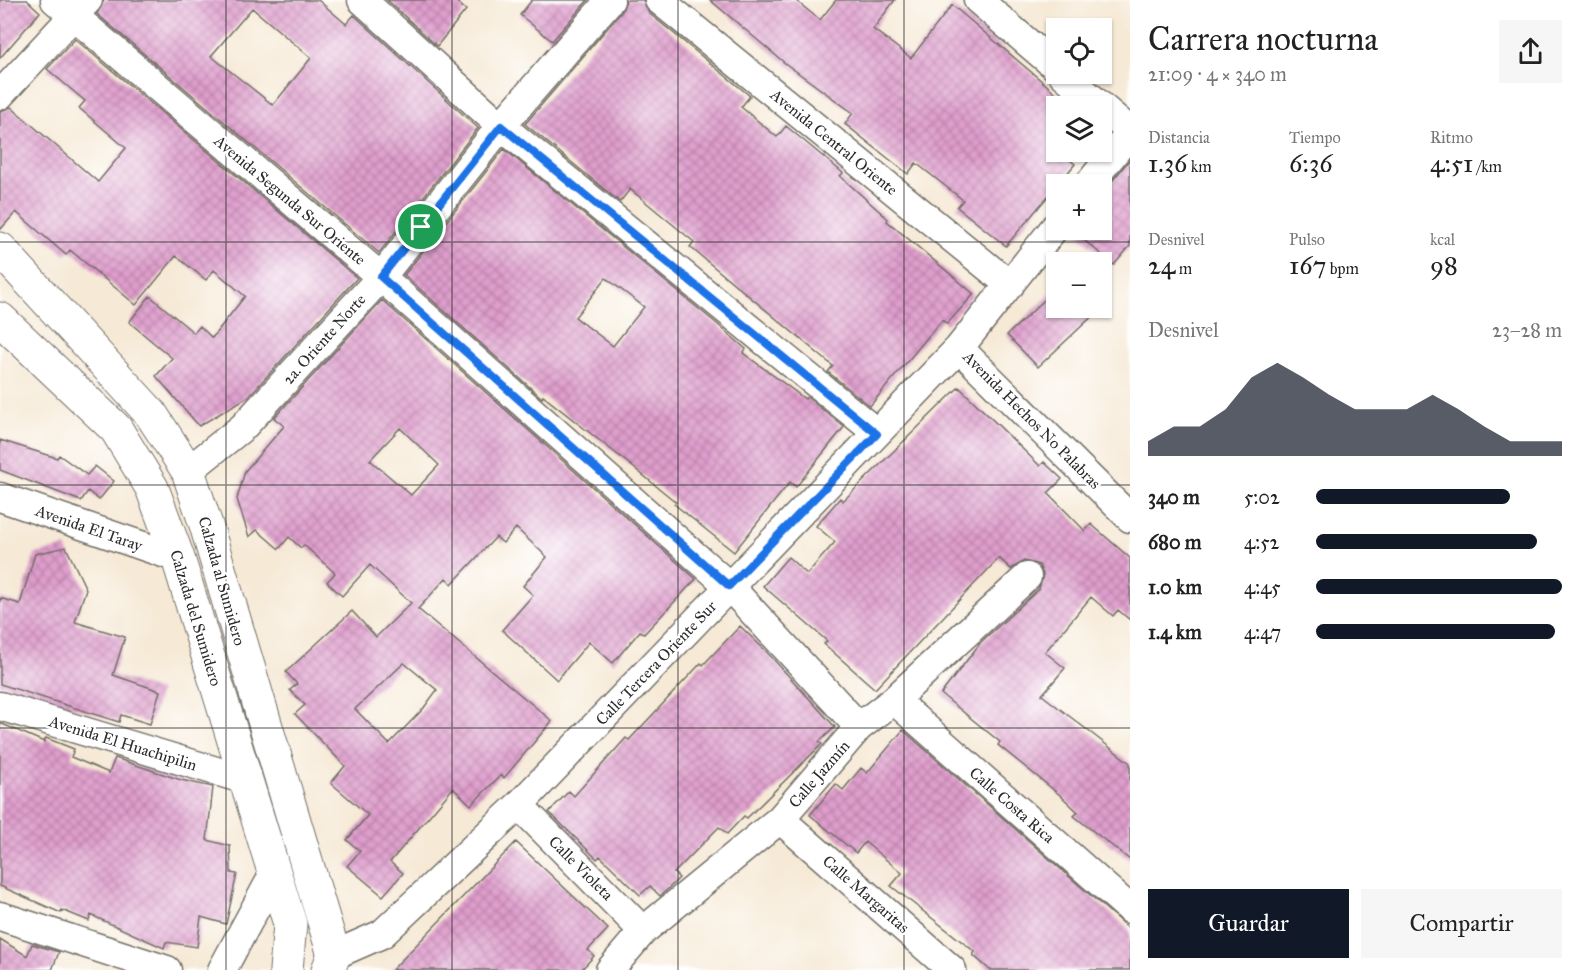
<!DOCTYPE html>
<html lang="es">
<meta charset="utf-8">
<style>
body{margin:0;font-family:"IM FELL Great Primer",serif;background:#f6f6f6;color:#222;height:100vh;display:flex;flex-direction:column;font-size:22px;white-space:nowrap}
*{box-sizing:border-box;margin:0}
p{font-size:20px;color:#767676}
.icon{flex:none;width:33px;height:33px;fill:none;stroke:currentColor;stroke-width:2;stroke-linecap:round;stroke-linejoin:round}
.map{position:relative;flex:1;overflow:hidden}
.panel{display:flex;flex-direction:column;background:#fff;width:450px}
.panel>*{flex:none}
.tools{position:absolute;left:1046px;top:18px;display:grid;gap:12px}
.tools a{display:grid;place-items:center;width:66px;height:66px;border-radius:0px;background:#fff;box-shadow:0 2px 4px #0004;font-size:30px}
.pin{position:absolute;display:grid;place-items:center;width:51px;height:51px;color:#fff;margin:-26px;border:3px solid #fff;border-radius:50%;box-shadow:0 2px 6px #0007}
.round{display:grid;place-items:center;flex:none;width:63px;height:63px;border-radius:0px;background:#f6f6f6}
.head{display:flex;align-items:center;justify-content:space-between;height:102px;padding:0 18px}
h1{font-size:33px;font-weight:600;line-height:45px}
.metrics{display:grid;grid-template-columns:repeat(3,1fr);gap:9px;height:102px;padding:6px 18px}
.metrics div{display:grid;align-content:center}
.metrics b{font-size:26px;font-weight:600}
.metrics small{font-size:16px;font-weight:400}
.metrics p{font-size:16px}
.chart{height:168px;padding:12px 18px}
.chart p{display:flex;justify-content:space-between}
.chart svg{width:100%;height:108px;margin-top:6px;fill:#111827;opacity:.7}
.cta{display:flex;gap:12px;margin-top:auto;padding:12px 18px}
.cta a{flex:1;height:69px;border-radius:0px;background:#111827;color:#fff;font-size:24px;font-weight:600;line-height:69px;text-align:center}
.cta a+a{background:#f6f6f6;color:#222}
ul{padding:0 18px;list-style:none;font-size:20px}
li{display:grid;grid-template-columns:96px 72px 1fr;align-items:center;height:45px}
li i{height:15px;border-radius:8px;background:#111827}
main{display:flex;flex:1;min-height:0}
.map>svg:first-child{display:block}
.building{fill:url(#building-cross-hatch);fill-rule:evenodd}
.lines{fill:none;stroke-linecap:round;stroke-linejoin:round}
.minor-casing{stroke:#726e66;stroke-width:31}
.major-casing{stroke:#726e66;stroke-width:35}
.minor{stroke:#fff;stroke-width:28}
.major{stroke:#fff;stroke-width:33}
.route-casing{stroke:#fff;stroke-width:12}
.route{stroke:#1a73e8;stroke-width:8}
.grid{fill:none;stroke:#2b2b2b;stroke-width:1.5;stroke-opacity:0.55}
.labels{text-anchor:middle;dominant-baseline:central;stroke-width:5;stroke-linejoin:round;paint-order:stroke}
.street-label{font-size:16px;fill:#2b2b2b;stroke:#fff}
</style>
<main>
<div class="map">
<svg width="1130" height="970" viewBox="0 0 1130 970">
<defs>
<pattern id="building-cross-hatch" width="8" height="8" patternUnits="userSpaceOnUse" patternTransform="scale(1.5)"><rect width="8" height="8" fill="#e09ecd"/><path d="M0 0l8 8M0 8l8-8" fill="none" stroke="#b681a7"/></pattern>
</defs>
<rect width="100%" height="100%" fill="#fff"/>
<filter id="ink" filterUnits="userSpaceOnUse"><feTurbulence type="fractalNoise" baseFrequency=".0167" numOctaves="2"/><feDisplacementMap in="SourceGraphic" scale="12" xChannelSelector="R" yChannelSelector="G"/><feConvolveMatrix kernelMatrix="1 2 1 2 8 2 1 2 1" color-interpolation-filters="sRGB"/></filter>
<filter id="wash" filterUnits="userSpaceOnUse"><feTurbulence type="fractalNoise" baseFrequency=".008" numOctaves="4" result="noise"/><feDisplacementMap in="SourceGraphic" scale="24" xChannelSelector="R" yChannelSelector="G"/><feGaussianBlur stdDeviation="1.35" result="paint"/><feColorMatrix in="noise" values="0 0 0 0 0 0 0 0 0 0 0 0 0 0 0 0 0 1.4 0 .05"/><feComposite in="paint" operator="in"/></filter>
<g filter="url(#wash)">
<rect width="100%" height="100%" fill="#f6e9d5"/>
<g id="blocks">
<path class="building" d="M 0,0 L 27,0 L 40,12 L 0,58 Z
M 104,0 L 318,0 L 346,24 L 354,15 L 478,128 L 379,253 L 97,14 ZM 252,8 L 311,58 L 273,105 L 211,56 Z
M 387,0 L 454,0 L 466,10 L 437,46 Z
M 532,0 L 588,0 L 552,41 L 520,15 Z
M 626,0 L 643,0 L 649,13 L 750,96 L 741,107 L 777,137 L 786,126 L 843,173 L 840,176 L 888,219 L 887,221 L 974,294 L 947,324 L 942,320 L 870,406 L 828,372 L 833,366 L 690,247 L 694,242 L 630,189 L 620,202 L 525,124 L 622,11 Z
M 710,0 L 795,0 L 820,20 L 836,0 L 895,0 L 873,29 L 911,58 L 952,5 L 1056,93 L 1056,152 L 1060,152 L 1075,164 L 1006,246 L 957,207 L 963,200 L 916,163 L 908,174 L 845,124 L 853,113 L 786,64 Z
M 75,39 L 357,278 L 248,397 L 199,426 L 156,376 L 172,358 L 129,322 L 150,296 L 194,333 L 200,326 L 212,338 L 245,296 L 214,270 L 206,280 L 176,256 L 136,305 L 70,250 L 66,255 L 16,212 L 0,230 L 0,111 L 11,107 L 98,182 L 126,148 L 79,108 L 85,101 L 47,69 Z
M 504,149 L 716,323 L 746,349 L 743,353 L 805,399 L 807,397 L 844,427 L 796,487 L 790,482 L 734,552 L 674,504 L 676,502 L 618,455 L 543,396 L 542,398 L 404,275 ZM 606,278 L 644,307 L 613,346 L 575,317 Z
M 1130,159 L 1130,246 L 1114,265 L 1072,230 L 1101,230 L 1101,195 Z
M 1056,289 L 1056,308 L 1101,308 L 1038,367 L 1007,335 Z
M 382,300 L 696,579 L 644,634 L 640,631 L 613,663 L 589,642 L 557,680 L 502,630 L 533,595 L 523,586 L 547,557 L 516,528 L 503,543 L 496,537 L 452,584 L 446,578 L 418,609 L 552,721 L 504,778 L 501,775 L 471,805 L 453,788 L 390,862 L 403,873 L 383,896 L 347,866 L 360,851 L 347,840 L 368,815 L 331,783 L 345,766 L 295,714 L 305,705 L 290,690 L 297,684 L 286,672 L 352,611 L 376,637 L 411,603 L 370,565 L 342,596 L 327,582 L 335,573 L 304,545 L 301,548 L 289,537 L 279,549 L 257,530 L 249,537 L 237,499 L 245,471 L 284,426 L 274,418 ZM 400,428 L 439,465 L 411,495 L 370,460 ZM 404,663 L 437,690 L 423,709 L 389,744 L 355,709 Z
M 959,387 L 1040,466 L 1044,462 L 1062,479 L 1048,493 L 1085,531 L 1091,524 L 1130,558 L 1130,620 L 1118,610 L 1113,616 L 1091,597 L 1045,652 L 1065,668 L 1042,695 L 1130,763 L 1130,860 L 1074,816 L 1078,812 L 1060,795 L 998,745 L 1000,742 L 941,694 L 981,642 L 1039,589 L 1043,574 L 1039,565 L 1024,561 L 1011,569 L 999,558 L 875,689 L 824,644 L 827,641 L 763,586 L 788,557 L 807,574 L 835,542 L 816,526 L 840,498 L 843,501 Z
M 0,440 L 57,458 L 59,455 L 87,475 L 95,466 L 114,481 L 99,500 L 88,491 L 81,501 L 0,470 Z
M 66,547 L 86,589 L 75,622 L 125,637 L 113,675 L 160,691 L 150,724 L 121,715 L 119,722 L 0,684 L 0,598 L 20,604 L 35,554 Z
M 740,626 L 765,650 L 835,727 L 819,742 L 822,744 L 747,818 L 744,816 L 727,834 L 719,827 L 674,873 L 679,878 L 669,888 L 660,896 L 650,886 L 640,895 L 600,856 L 597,859 L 549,812 L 569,791 L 574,796 L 626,738 L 629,740 L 701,663 L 703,665 Z
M 0,723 L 44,742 L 46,738 L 74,749 L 71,757 L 109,773 L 115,758 L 181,780 L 213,787 L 207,840 L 230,846 L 231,873 L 237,874 L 226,924 L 201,917 L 197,947 L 166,942 L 164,948 L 91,915 L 89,921 L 62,910 L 61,913 L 0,886 Z
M 903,730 L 1130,930 L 1130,970 L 990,970 L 973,955 L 975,952 L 891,886 L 902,873 L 865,842 L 856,853 L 810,815 L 836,784 L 843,790 L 861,768 L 867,773 Z
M 516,842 L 608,929 L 588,950 L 594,956 L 581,970 L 392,970 Z
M 0,939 L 27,956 L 32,944 L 59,952 L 52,970 L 0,970 Z"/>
</g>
</g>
<g filter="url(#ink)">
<use href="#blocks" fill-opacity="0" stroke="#726e66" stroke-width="1.5"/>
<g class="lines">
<defs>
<path id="minor" d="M 55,0 L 381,277 L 729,586 L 859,727
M 362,0 L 501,126 L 877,433
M 659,0 L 1010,285
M 978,0 L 1056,67
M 1063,74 L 1130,131
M 0,95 L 88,0
M 1089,184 L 1130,133
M 959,348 L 1130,518
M 188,471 L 243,427 L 381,277 L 501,126 L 610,0
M 0,497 L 178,558
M 894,700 L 1130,909
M 0,706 L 246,780
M 519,805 L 643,931
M 780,819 L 952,970
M 0,916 L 167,970
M 334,955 L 382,934 L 519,805 L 959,348 L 1056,226
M 222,970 L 275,872
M 610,970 L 643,931 L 780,819 L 859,727 L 894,700 L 1027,577"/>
<path id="major" d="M 0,249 L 151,414 L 188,471 L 206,525 L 334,955 L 328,970
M 0,319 L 116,429 L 152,488 L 178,558 L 290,924 L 286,970"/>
</defs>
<use href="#minor" class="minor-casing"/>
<use href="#major" class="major-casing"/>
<use href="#minor" class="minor"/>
<use href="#major" class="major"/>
</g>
</g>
<g class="lines" filter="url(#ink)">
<defs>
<path id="route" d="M 501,126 L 877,434 L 729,586 L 381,277 Z"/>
</defs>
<use href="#route" class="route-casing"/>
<use href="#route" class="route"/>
</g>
<path class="grid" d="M 226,0 L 226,970M 452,0 L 452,970M 678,0 L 678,970M 904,0 L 904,970M 0,242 L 1130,242M 0,485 L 1130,485M 0,728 L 1130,728"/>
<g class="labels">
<g class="street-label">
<text transform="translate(834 142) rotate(39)">Avenida Central Oriente</text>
<text transform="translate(290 200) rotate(40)">Avenida Segunda Sur Oriente</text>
<text transform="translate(324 339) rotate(-48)">2a. Oriente Norte</text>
<text transform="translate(1032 420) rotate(45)">Avenida Hechos No Palabras</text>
<text transform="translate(89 528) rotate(19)">Avenida El Taray</text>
<text transform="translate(222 581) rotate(74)">Calzada al Sumidero</text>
<text transform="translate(196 618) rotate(73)">Calzada del Sumidero</text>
<text transform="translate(656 663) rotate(-46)">Calle Tercera Oriente Sur</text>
<text transform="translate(123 743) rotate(17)">Avenida El Huachipilin</text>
<text transform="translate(819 774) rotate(-49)">Calle Jazmín</text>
<text transform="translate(1012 805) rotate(41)">Calle Costa Rica</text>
<text transform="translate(581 868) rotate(45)">Calle Violeta</text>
<text transform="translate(866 894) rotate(41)">Calle Margaritas</text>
</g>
</g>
</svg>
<div class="tools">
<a><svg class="icon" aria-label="locate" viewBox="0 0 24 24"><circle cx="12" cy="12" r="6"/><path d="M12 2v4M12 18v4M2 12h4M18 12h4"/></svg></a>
<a><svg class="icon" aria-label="layers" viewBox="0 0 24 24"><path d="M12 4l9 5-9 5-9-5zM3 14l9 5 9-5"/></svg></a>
<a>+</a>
<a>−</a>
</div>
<div class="pin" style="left:421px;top:227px;background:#1e9e55"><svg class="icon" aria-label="arrive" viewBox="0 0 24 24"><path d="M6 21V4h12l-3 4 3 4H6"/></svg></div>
</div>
<section class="panel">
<div class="head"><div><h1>Carrera nocturna</h1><p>21:09 · 4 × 340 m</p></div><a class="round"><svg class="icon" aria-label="share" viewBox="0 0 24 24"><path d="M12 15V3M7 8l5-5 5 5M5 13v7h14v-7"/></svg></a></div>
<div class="metrics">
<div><p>Distancia</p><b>1.36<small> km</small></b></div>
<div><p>Tiempo</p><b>6:36</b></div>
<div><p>Ritmo</p><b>4:51<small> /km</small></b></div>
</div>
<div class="metrics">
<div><p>Desnivel</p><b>24<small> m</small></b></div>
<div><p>Pulso</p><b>167<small> bpm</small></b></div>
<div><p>kcal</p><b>98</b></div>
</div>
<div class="chart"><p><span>Desnivel</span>23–28 m</p>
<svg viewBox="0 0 160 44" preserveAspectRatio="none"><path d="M0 44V38L10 32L20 32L30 25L40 12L50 6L60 12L70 19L80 25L90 25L100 25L110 19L120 25L130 32L140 38L150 38L160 38V44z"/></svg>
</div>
<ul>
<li><b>340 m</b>5:02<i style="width:79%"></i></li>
<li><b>680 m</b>4:52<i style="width:90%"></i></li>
<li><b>1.0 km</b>4:45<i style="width:100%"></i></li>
<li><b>1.4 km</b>4:47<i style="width:97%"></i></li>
</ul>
<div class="cta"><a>Guardar</a><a>Compartir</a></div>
</section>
</main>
